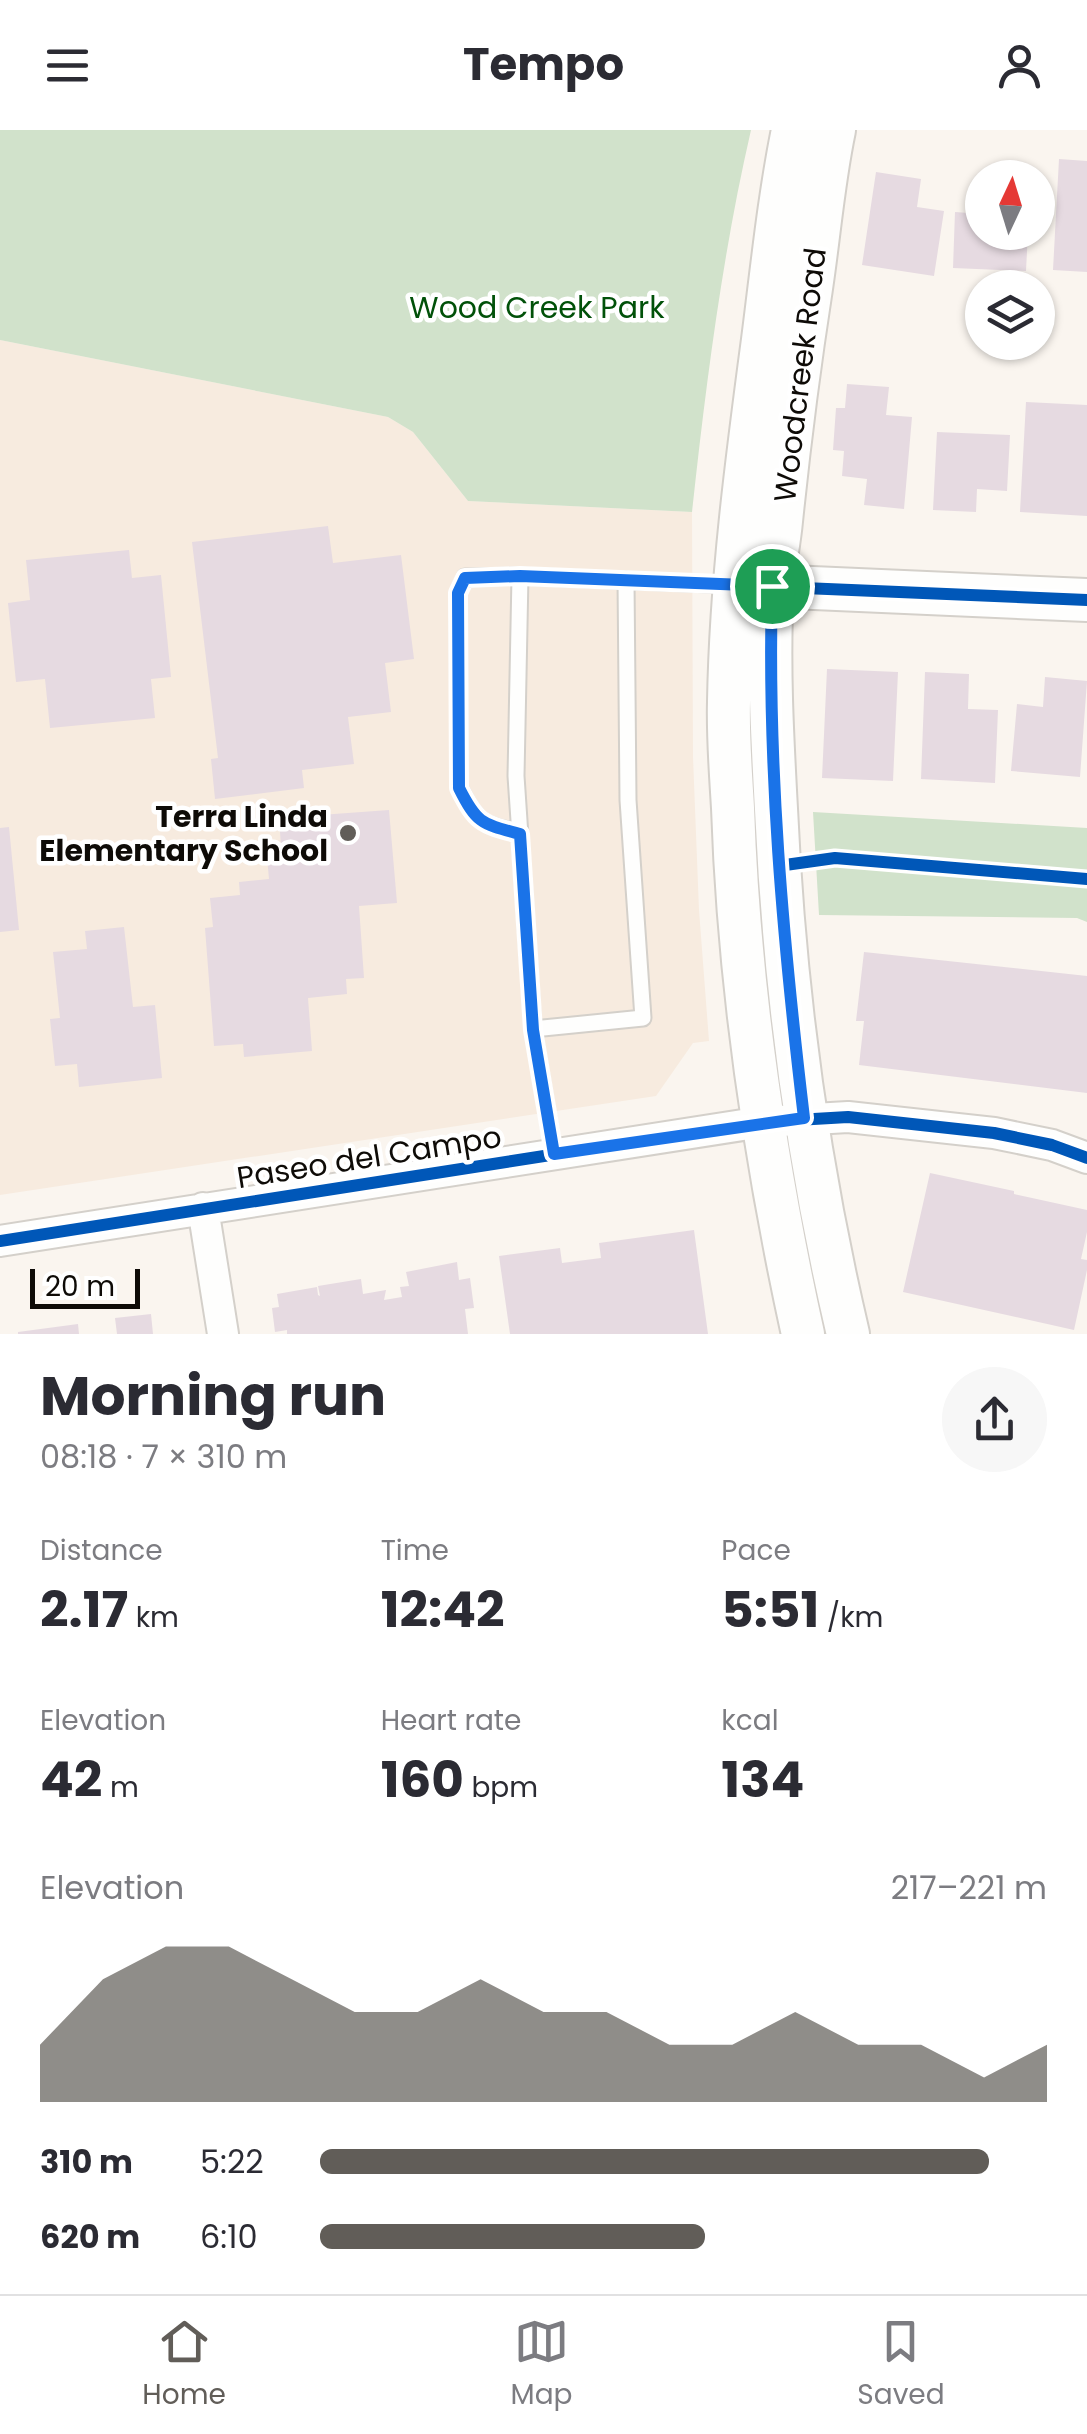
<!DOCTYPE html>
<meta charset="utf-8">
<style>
body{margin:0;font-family:Poppins,sans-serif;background:#f7f7f7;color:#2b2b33;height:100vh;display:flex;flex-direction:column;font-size:38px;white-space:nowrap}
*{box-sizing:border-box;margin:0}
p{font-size:32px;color:#7c7c81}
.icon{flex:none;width:55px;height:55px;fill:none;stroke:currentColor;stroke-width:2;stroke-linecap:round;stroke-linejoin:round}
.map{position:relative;height:1204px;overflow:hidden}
.panel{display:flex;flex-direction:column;background:#fff;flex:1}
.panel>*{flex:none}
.needle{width:65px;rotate:4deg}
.fabs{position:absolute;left:965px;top:30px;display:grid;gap:20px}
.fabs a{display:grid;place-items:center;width:90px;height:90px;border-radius:50%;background:#fff;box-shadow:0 2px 8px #0004;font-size:50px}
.scale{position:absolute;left:30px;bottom:25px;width:110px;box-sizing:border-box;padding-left:10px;border:5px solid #0e0b07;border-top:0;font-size:28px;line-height:35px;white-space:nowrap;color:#0e0b07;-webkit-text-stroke:8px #fff;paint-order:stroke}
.pin{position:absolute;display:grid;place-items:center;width:85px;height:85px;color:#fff;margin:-42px;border:5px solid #fff;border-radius:50%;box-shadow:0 2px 10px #0007}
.round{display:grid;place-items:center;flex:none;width:105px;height:105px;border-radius:52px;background:#f7f7f7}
.head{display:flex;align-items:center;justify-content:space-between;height:170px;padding:0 40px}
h1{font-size:55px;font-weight:700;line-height:75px}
.stats{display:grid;grid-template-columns:repeat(3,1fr);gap:15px;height:170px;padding:10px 40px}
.stats div{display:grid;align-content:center}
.stats b{font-size:50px;font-weight:700}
.stats small{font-size:28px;font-weight:400}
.stats p{font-size:28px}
.chart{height:280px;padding:20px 40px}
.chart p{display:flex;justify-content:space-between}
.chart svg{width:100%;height:180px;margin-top:10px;fill:#615d58;opacity:.7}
ul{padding:0 40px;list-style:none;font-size:32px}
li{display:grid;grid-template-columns:160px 120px 1fr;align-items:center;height:75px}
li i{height:25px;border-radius:12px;background:#615d58}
header{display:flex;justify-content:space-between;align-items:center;height:130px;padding:0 40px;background:#fff;font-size:45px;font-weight:700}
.dock{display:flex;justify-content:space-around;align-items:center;height:140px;border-top:2px solid #e1e1e2;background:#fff;font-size:28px;color:#7c7c81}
.dock a{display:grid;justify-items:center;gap:5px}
.dock .current{color:#615d58}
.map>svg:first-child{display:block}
.built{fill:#f7ebdf}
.green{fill:#d1e2cb}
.building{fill:#e6dae1}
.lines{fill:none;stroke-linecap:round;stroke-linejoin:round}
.lane-casing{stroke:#d4d0ca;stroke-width:19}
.street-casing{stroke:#d4d0ca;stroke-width:34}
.secondary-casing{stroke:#d4d0ca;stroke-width:46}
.lane{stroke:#fefefd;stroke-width:15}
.street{stroke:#fefefd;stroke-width:30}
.secondary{stroke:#fefefd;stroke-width:42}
.cycleway-casing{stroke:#fff;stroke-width:19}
.cycleway{stroke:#0057b8;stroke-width:12}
.route-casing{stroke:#fff;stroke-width:20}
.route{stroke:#1a73e8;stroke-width:12}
.poi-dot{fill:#615d58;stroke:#fff;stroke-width:4}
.labels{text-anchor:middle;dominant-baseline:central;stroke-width:9;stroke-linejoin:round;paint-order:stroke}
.park-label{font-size:30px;fill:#015109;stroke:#fff}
.street-label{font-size:30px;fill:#0e0b07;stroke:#fff}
.poi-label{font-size:30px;font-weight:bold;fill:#0e0b07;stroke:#fff;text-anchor:end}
</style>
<header><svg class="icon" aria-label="menu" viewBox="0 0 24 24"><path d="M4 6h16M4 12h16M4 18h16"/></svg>Tempo<svg class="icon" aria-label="person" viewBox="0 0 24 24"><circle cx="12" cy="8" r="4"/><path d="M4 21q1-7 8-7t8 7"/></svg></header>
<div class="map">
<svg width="1087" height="1204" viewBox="0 0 1087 1204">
<rect width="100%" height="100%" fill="#faf5ef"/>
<path class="built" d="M 0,210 L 388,287 L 413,302 L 468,371 L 692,382 L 693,627 L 699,780 L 709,911 L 693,913 L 656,966 L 0,1065 Z"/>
<path class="green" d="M 0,0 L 751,0 C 722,126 706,254 692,382 L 468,371 L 413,302 L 388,287 L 0,210 Z
M 813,682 L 1087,698 L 1087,792 L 1077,788 L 819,785 Z"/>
<path class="building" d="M 1059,29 L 1087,31 L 1087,142 L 1053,140 Z
M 876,42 L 921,49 L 917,77 L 944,81 L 934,146 L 862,135 Z
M 955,82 L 982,84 L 982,102 L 1028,102 L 1026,141 L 953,138 Z
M 847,254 L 889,257 L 886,285 L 912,287 L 904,379 L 864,375 L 867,349 L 842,346 L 844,321 L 833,320 L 836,278 L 845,278 Z
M 1026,272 L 1087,275 L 1087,386 L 1020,382 Z
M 937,302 L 1010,305 L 1007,361 L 977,359 L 976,382 L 933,380 Z
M 328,396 L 333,433 L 401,425 L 414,529 L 385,533 L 391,582 L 348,587 L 354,634 L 302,640 L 304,658 L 215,669 L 211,629 L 218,628 L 192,412 Z
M 129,420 L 132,448 L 161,445 L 171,547 L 151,549 L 155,588 L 50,598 L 45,549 L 16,552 L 8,473 L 30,470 L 26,430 Z
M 827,539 L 898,542 L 893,651 L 822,648 Z
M 925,542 L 969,544 L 968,579 L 998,580 L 995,653 L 921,649 Z
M 1045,547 L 1087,551 L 1080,647 L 1011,641 L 1017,574 L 1043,577 Z
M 389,680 L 397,773 L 359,776 L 364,848 L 346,849 L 347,864 L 308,868 L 312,921 L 244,927 L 243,914 L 214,916 L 205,798 L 213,797 L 210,768 L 240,765 L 239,752 L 269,749 L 266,716 L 281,716 L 279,688 Z
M 9,697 L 19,800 L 0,802 L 0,698 Z
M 124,797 L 133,877 L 155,875 L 162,948 L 79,957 L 77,934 L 55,936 L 50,889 L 60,888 L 53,822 L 87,819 L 85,801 Z
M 864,822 L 1087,846 L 1087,963 L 859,935 L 864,891 L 856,891 Z
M 930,1043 L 1014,1061 L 1014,1064 L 1087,1080 L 1087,1102 L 1081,1129 L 1087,1130 L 1087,1140 L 1074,1200 L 903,1162 Z
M 694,1100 L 708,1204 L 510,1204 L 499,1126 L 560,1118 L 562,1133 L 601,1128 L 599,1113 Z
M 457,1132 L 459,1150 L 470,1148 L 474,1178 L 465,1179 L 468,1204 L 287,1204 L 287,1200 L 275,1202 L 272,1178 L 279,1177 L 277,1164 L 317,1157 L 318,1165 L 320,1166 L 318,1156 L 361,1149 L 363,1164 L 386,1160 L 384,1170 L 402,1167 L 400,1157 L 409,1156 L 406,1142 Z
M 151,1184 L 153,1204 L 117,1204 L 115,1188 Z
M 78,1194 L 79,1204 L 18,1204 L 18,1202 Z"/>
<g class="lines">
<defs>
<path id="lane" d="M 520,446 L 516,646 L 533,899 L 554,1024
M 520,703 C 482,694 477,694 459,657 L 458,463 L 465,447 L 520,446 L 733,455
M 533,899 L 643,888 L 628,670 L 626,450"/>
<path id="street" d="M 203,1078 L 223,1204
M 0,1111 L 762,992 L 848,987 L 994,1003 L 1052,1015 L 1087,1028"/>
<path id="secondary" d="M 793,0 C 779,69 772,140 763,210 C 747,330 731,451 729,572 C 728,608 731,643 733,678 C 739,856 765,1031 803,1204
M 834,0 C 823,52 819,105 811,158 C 799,235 789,313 781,391 C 779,413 774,436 772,459 C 768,532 772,606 776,679 C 784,856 807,1031 848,1204
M 743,455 L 1087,470"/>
</defs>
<use href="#lane" class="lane-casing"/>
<use href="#street" class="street-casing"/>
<use href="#secondary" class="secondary-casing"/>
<use href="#lane" class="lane"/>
<use href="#street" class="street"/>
<use href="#secondary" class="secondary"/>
<defs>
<path id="cycleway" d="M 733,455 L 1087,470
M 778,736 L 835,728 L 1087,749
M 0,1111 L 762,992 L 848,987 L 994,1003 L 1052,1015 L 1087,1028"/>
</defs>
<use href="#cycleway" class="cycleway-casing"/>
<use href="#cycleway" class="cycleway"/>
</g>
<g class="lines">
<defs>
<path id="route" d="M 520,446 L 772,456 C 767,634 783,811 804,988 L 554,1024 L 533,900 L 520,704 C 482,694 477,694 459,658 L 458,463 L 465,448 Z"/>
</defs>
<use href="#route" class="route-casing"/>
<use href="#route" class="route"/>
</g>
<circle class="poi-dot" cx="348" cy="703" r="10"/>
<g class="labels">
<g class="park-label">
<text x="537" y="177">Wood Creek Park</text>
</g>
<g class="street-label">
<text transform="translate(800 245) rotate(-83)">Woodcreek Road</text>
<text transform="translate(369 1027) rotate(-9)">Paseo del Campo</text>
</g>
<g class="poi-label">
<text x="328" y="686">Terra Linda<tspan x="328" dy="34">Elementary School</tspan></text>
</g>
</g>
</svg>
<div class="fabs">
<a><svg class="needle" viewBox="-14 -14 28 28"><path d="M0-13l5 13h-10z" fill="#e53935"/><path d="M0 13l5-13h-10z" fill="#7c7c81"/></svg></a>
<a><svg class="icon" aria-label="layers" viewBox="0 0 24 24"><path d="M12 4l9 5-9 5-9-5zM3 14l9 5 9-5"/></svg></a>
</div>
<div class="scale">20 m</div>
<div class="pin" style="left:772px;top:456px;background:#1e9e55"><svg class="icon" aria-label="arrive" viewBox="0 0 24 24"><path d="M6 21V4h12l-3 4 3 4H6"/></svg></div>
</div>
<section class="panel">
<div class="head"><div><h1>Morning run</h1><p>08:18 · 7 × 310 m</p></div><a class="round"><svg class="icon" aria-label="share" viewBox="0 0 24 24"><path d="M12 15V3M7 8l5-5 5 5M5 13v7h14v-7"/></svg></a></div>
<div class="stats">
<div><p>Distance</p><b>2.17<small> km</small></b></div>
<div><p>Time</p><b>12:42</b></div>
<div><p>Pace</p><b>5:51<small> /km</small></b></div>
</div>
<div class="stats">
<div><p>Elevation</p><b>42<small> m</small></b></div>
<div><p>Heart rate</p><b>160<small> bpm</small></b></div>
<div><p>kcal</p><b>134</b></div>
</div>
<div class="chart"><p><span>Elevation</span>217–221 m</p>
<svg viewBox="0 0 160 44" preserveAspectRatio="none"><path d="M0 44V30L10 14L20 6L30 6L40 14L50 22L60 22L70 14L80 22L90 22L100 30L110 30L120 22L130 30L140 30L150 38L160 30V44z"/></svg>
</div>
<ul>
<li><b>310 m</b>5:22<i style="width:92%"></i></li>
<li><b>620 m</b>6:10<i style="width:53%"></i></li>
</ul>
</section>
<nav class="dock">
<a class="current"><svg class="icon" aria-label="home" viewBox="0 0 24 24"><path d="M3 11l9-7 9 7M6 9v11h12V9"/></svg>Home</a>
<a><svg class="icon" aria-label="map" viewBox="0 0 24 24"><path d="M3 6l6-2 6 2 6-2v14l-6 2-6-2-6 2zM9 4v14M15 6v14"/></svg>Map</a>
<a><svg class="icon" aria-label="saved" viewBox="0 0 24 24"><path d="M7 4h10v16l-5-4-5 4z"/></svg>Saved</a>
</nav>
